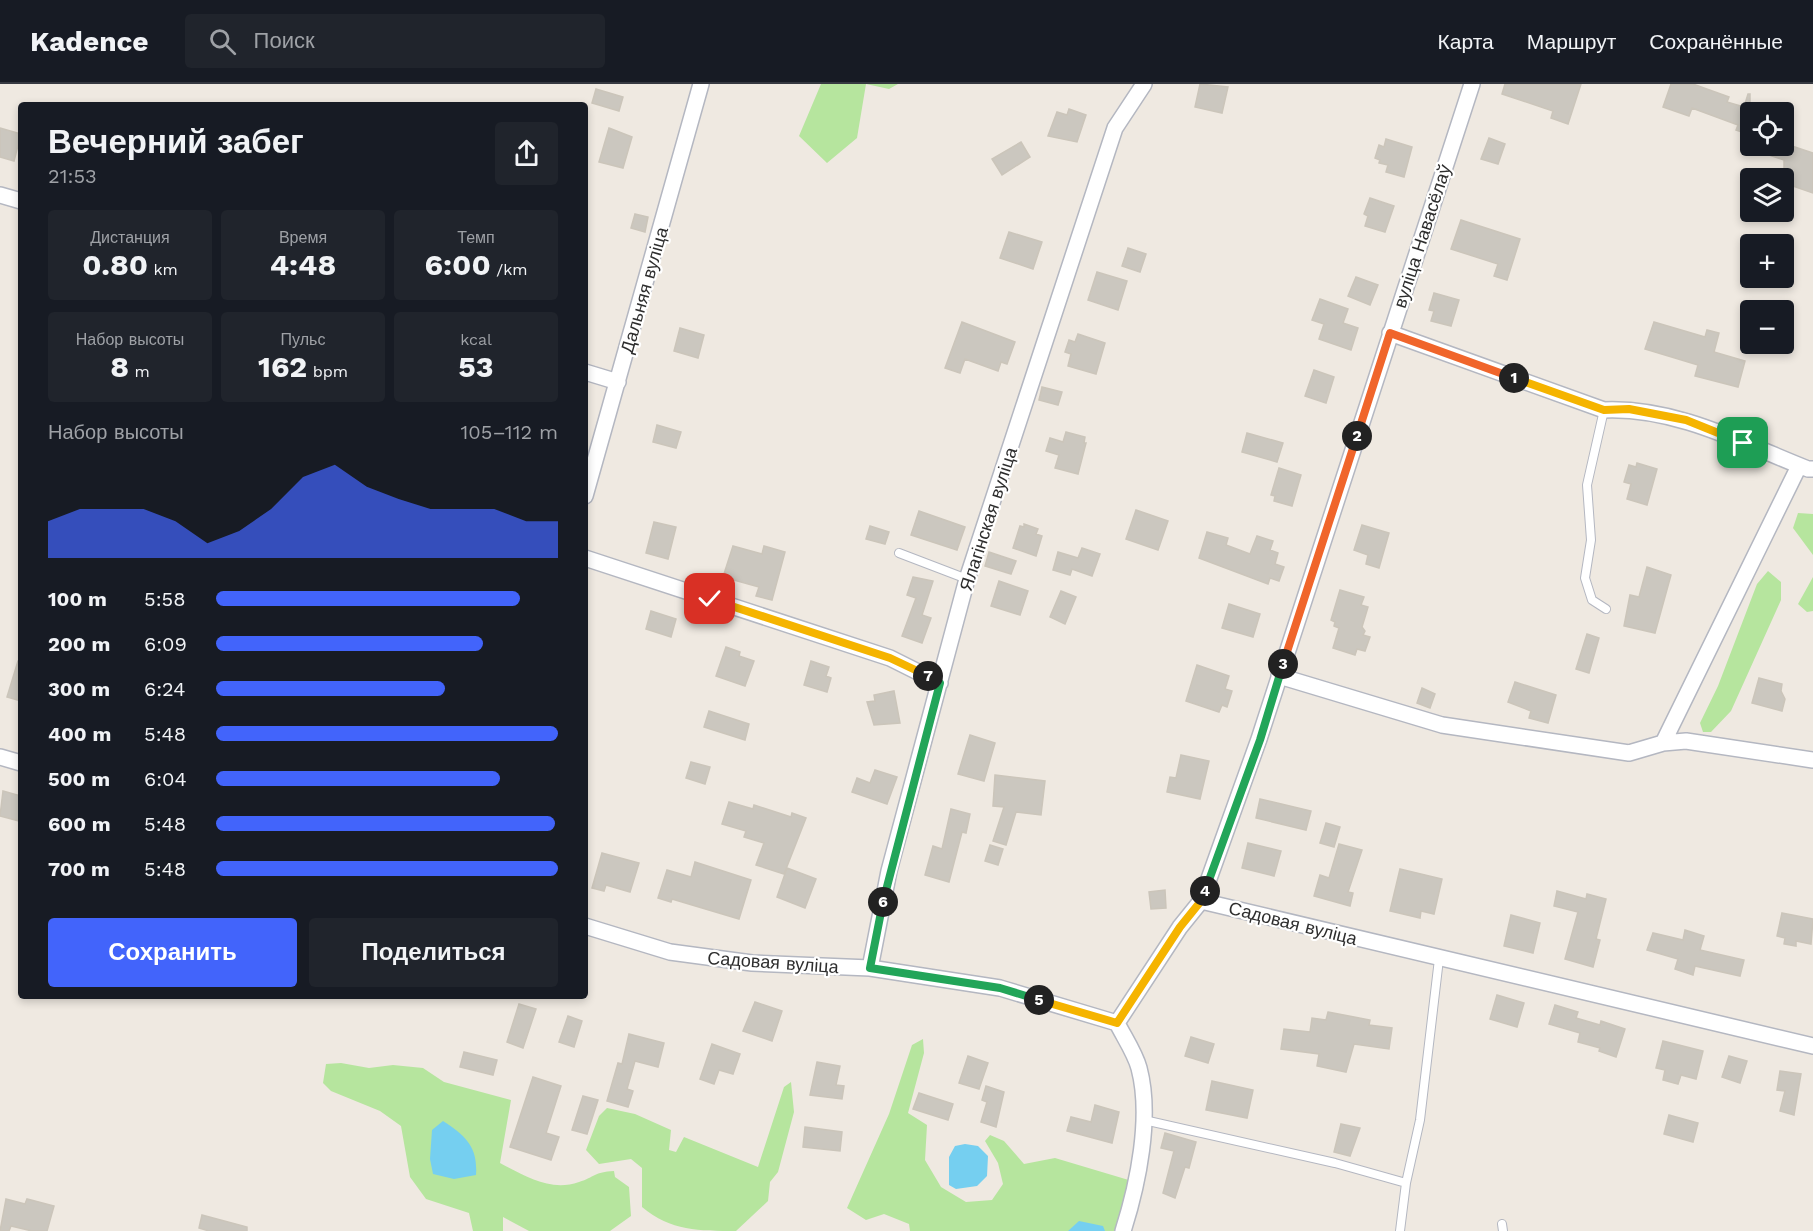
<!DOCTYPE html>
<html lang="ru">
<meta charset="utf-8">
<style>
body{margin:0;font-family:"Work Sans",sans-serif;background:#20242c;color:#f1f3f6;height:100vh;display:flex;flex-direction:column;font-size:22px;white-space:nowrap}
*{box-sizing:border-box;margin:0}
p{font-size:20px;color:#9ea1a6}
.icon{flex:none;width:33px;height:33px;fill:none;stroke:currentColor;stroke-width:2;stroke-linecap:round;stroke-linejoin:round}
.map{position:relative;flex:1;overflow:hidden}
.side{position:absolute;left:18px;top:18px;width:570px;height:897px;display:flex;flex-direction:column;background:#171b24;border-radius:6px;box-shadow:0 3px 9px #0003}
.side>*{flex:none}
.controls{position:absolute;left:1740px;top:18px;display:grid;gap:12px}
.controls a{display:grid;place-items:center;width:54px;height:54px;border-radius:6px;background:#171b24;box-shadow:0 3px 9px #0003;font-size:30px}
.pin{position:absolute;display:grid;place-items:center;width:51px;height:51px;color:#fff;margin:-26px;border-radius:12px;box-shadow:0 3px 9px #0006}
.km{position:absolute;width:30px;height:30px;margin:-15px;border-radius:50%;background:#222;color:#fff;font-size:16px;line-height:30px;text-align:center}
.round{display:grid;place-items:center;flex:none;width:63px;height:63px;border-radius:6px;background:#20242c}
.head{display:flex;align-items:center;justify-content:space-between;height:102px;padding:0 30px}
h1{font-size:33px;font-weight:700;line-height:45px}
.figures{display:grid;grid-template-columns:repeat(3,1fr);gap:9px;height:102px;padding:6px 30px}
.figures div{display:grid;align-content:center;border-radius:6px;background:#20242c;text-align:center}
.figures b{font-size:30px;font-weight:700}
.figures small{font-size:16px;font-weight:400}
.figures p{font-size:16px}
.chart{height:168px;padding:12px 30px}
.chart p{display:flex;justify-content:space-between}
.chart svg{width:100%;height:108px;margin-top:6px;fill:#4264fb;opacity:.7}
.primary-button{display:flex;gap:12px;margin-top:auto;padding:12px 30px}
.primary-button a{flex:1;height:69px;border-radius:6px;background:#4264fb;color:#fff;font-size:24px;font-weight:700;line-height:69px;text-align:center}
.primary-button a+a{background:#20242c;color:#f1f3f6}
ul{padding:0 30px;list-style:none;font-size:20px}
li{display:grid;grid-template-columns:96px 72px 1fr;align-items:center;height:45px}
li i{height:15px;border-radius:8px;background:#4264fb}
header{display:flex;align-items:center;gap:36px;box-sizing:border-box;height:84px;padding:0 30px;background:#171b24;border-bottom:2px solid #363941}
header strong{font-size:28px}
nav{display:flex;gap:33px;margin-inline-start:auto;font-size:21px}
.search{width:420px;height:54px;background:#20242c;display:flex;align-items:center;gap:15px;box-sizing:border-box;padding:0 21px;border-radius:6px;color:#9ea1a6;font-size:22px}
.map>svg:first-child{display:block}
.green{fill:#b6e59e}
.water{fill:#75cff0}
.building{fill:#cbc7bf;stroke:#cbc5ba;stroke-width:1.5}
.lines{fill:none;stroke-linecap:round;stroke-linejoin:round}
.service-casing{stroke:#b4b7c1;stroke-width:10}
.minor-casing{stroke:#b4b7c1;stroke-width:18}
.service{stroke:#fff;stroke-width:8}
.minor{stroke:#fff;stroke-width:15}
.split-1-casing{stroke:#fff;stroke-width:12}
.split-2-casing{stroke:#fff;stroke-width:12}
.split-3-casing{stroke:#fff;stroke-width:12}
.split-4-casing{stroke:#fff;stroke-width:12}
.split-5-casing{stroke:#fff;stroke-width:12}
.split-6-casing{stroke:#fff;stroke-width:12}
.split-7-casing{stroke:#fff;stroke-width:12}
.split-8-casing{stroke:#fff;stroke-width:12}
.split-1{stroke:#f5b400;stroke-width:8}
.split-2{stroke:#f0652b;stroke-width:8}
.split-3{stroke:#f0652b;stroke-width:8}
.split-4{stroke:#22a559;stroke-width:8}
.split-5{stroke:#f5b400;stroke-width:8}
.split-6{stroke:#22a559;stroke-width:8}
.split-7{stroke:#22a559;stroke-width:8}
.split-8{stroke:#f5b400;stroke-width:8}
.labels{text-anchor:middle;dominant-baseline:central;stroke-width:4.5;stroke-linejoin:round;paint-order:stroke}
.street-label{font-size:18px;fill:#2e2e2e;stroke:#fff}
</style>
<header>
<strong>Kadence</strong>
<div class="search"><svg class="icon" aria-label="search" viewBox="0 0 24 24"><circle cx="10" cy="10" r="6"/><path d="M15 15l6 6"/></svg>Поиск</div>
<nav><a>Карта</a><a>Маршрут</a><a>Сохранённые</a></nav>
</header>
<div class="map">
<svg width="1813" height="1147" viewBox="0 0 1813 1147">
<rect width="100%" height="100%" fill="#efe9e1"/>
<path class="green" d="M 821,0 L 898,0 L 889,5 L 866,0 L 857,54 L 827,79 L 799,52 Z
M 1798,429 L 1813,430 L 1813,471 L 1793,444 Z
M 1768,487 L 1781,498 L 1781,516 L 1731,627 L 1711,648 L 1703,648 L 1700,639 L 1718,602 L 1757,500 Z
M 1813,493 L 1813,527 L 1807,528 L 1798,520 Z
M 923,955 L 924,969 L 908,1029 L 927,1041 L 925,1076 L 941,1103 L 966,1118 L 992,1116 L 1003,1100 L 998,1079 L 985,1057 L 990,1051 L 1004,1057 L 1024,1080 L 1055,1074 L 1132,1097 L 1123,1135 L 1115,1147 L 910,1147 L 909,1140 L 884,1130 L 866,1136 L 847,1124 L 889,1030 L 912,961 Z
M 341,979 L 369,984 L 393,981 L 423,984 L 444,998 L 511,1016 L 500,1079 C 525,1092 550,1108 579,1098 C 595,1093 594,1088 614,1087 L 615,1093 L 629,1103 L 631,1132 L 610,1147 L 529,1147 L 503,1133 L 503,1147 L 473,1147 L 469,1129 L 426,1115 L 410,1093 L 401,1042 L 380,1027 L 331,1007 L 323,999 L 326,980 Z
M 791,998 L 794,1028 L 778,1088 L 770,1098 L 768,1117 L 736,1147 C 699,1147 671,1147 642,1123 L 642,1084 L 631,1075 L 599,1080 L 586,1066 L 599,1032 L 607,1024 L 635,1030 L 671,1046 L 669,1066 L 676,1068 L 684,1053 L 758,1083 L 784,1003 Z"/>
<path class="water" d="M 443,1037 C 466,1052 478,1063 476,1091 L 454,1095 L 433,1090 L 430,1075 L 432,1046 Z
M 965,1060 L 978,1062 L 988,1072 L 987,1092 L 977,1102 L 956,1105 L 949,1101 L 949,1073 L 955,1062 Z
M 1079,1137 L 1103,1142 L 1105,1147 L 1068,1147 Z"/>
<path class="building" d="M 1200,0 L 1228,3 L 1222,29 L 1195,23 Z
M 1505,0 L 1581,0 L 1568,40 L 1551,34 L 1553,27 L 1502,10 Z
M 1671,0 L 1693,0 L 1729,13 L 1727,18 L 1744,23 L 1748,10 L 1750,10 L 1750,51 L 1736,46 L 1738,41 L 1692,24 L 1689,32 L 1663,23 Z
M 596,5 L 623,13 L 619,27 L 592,19 Z
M 1069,25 L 1086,31 L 1077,58 L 1048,52 L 1057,28 L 1067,31 Z
M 0,44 L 21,50 L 14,77 L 0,73 Z
M 609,44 L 632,53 L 623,84 L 599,78 Z
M 1489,54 L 1505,60 L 1498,80 L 1481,75 Z
M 1386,55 L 1412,63 L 1404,93 L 1386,88 L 1388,81 L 1379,79 L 1380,76 L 1375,74 L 1379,61 L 1384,63 Z
M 1021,58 L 1030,73 L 1002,91 L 992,75 Z
M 1748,62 L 1792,62 L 1813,69 L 1813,109 L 1784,99 L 1784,76 L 1748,64 Z
M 1370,114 L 1394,122 L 1385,148 L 1365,142 L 1368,132 L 1364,130 Z
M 635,130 L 648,133 L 645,148 L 631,144 Z
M 1461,136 L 1520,155 L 1507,196 L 1494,192 L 1498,180 L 1451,165 Z
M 1009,148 L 1042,158 L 1033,185 L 1000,174 Z
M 1128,164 L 1146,170 L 1140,188 L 1122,182 Z
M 1097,188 L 1127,197 L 1118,226 L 1088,216 Z
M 1356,193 L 1378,201 L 1370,221 L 1348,212 Z
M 1434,209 L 1459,216 L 1451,242 L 1431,237 L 1434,227 L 1429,226 Z
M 1320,215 L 1348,225 L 1343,239 L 1358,244 L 1351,266 L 1319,255 L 1324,240 L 1312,236 Z
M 962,238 L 1015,258 L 1007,280 L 1001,278 L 998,287 L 965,275 L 960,289 L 945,284 Z
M 1654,238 L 1705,253 L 1707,246 L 1719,249 L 1714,268 L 1745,277 L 1738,303 L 1695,292 L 1698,281 L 1645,265 Z
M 680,244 L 704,251 L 698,274 L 674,267 Z
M 1078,250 L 1105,259 L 1096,290 L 1068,282 L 1071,270 L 1065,268 L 1069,256 L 1075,258 Z
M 1314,286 L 1334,293 L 1326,319 L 1305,312 Z
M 1042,303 L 1062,308 L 1058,321 L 1039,316 Z
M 657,341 L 681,348 L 676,364 L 653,358 Z
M 1066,348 L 1085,353 L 1084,359 L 1086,359 L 1078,390 L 1055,384 L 1059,371 L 1046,367 L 1050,354 L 1063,358 Z
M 1247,349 L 1283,359 L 1277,378 L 1242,368 Z
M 1637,379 L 1657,385 L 1647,421 L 1627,415 L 1631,400 L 1624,398 L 1629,381 L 1636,383 Z
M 1279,384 L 1301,391 L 1292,422 L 1274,417 L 1275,412 L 1271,411 Z
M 1136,426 L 1168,437 L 1158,466 L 1126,455 Z
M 919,427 L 965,443 L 957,466 L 911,451 Z
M 654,438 L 676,443 L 668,475 L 646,469 Z
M 1024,440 L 1038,445 L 1036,450 L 1042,452 L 1036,472 L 1013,464 L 1020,442 L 1024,443 Z
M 1362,441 L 1389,449 L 1379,484 L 1366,480 L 1368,471 L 1354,466 Z
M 870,442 L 889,448 L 885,460 L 866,455 Z
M 1207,448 L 1228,454 L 1226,461 L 1250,470 L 1257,452 L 1273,457 L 1270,466 L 1278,469 L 1275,480 L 1284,483 L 1279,497 L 1270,494 L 1268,500 L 1199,474 Z
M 733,462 L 762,470 L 764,462 L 785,468 L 772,516 L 756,512 L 759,503 L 723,493 Z
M 1082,464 L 1100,470 L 1092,492 L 1072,485 L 1070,491 L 1053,486 L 1058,468 L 1078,474 Z
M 989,468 L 1016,477 L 1011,490 L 985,482 Z
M 1647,483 L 1671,491 L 1655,549 L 1624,542 L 1630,511 L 1639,513 Z
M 913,493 L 933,497 L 922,531 L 931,534 L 922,559 L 902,552 L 916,514 L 907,511 Z
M 999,497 L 1028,507 L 1020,531 L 991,522 Z
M 1340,506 L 1364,513 L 1361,521 L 1368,523 L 1362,543 L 1365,547 L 1363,551 L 1370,553 L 1365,567 L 1357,565 L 1355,571 L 1333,564 L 1339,544 L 1334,542 L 1335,538 L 1331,536 Z
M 1061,507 L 1076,513 L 1065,540 L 1050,533 Z
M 1229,520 L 1260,530 L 1253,553 L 1222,544 Z
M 651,527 L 676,535 L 671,553 L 646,545 Z
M 1587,550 L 1599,554 L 1589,589 L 1576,585 Z
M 726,563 L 740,568 L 739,572 L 754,577 L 745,602 L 716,592 Z
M 18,577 L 21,577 L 21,617 L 7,613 Z
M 811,577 L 829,583 L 826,592 L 831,594 L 827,608 L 804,601 Z
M 1197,581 L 1229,592 L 1225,605 L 1232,607 L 1227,623 L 1222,621 L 1219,628 L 1186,617 Z
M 1759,594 L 1782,600 L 1781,607 L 1785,615 L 1782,627 L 1752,619 Z
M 1515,598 L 1556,611 L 1548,639 L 1529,634 L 1531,627 L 1508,618 Z
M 1422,604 L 1435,610 L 1430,624 L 1417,619 Z
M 894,607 L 900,639 L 874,641 L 867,618 L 875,617 L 874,611 Z
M 709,627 L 749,640 L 745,656 L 704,643 Z
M 970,651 L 995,659 L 984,697 L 958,690 Z
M 1181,671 L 1209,677 L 1200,715 L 1167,708 L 1170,693 L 1176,694 Z
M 691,678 L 710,683 L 705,700 L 686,694 Z
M 875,686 L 897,693 L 887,720 L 852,708 L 857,694 L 870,699 Z
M 995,691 L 1045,697 L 1041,731 L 1016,728 L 1006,761 L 993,757 L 1004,723 L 993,722 Z
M 3,707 L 21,712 L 19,737 L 0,732 Z
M 1260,715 L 1311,727 L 1306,746 L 1256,734 Z
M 729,718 L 753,725 L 754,721 L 791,733 L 792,729 L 806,734 L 784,790 L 756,781 L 764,759 L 744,753 L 746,747 L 722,740 Z
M 951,725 L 970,730 L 966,749 L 962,748 L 949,798 L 925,791 L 933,762 L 942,765 Z
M 1326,739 L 1340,743 L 1334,763 L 1320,759 Z
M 1248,759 L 1281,767 L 1274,792 L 1242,784 Z
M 1339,760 L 1362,766 L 1348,808 L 1353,809 L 1350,822 L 1314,812 L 1320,791 L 1329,794 Z
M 990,761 L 1003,765 L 998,781 L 985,777 Z
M 602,769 L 639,779 L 630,808 L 606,801 L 604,807 L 592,804 Z
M 695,778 L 751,796 L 739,835 L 672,815 L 671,818 L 658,814 L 667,786 L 691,793 Z
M 787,784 L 816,795 L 805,824 L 777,813 Z
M 1400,785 L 1442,795 L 1434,830 L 1421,827 L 1420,834 L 1390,827 Z
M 1165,806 L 1166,824 L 1151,825 L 1149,808 Z
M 1557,807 L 1586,815 L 1587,810 L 1606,815 L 1596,855 L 1600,856 L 1593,883 L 1565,875 L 1578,828 L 1554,822 Z
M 1782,829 L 1813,835 L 1811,860 L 1796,857 L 1796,862 L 1784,860 L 1785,854 L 1777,852 Z
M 1511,831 L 1540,839 L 1533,869 L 1504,862 Z
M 1685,846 L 1704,852 L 1700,866 L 1744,876 L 1740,892 L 1695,882 L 1693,891 L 1675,885 L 1678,875 L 1647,866 L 1653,849 L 1683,856 Z
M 1497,911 L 1524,919 L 1517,943 L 1490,935 Z
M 755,918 L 782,927 L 772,957 L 743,947 Z
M 519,920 L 536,925 L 523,964 L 507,958 Z
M 1555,921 L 1578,928 L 1576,934 L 1600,941 L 1601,937 L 1625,945 L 1616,973 L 1599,967 L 1600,964 L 1578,958 L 1580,949 L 1549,940 Z
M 1328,928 L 1370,936 L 1369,941 L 1392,944 L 1389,965 L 1354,960 L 1346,988 L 1317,982 L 1319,970 L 1281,965 L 1284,945 L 1310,948 L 1312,934 L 1326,936 Z
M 568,932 L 582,937 L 574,963 L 559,958 Z
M 629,950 L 664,959 L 658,983 L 635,977 L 627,1005 L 633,1007 L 628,1023 L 607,1017 L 618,979 L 622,980 Z
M 1191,953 L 1214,960 L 1208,979 L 1185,972 Z
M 1663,957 L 1703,967 L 1696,995 L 1681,991 L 1678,1000 L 1663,996 L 1665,986 L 1656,984 Z
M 712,960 L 740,970 L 733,990 L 719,986 L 714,1000 L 700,995 Z
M 464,968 L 497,976 L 493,991 L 460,983 Z
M 968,972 L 988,979 L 979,1005 L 959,999 Z
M 1729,972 L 1747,977 L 1740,999 L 1722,993 Z
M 817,978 L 840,982 L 836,1001 L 844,1002 L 842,1015 L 810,1011 Z
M 1780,987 L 1801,990 L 1794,1031 L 1780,1027 L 1785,1007 L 1777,1006 Z
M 533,993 L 561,1002 L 546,1049 L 559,1053 L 551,1076 L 510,1063 Z
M 1212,997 L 1253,1006 L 1247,1034 L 1206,1026 Z
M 986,1002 L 1004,1008 L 996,1043 L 981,1038 L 987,1018 L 982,1016 Z
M 919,1009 L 953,1020 L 948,1036 L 913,1025 Z
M 583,1012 L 598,1016 L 587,1050 L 572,1046 Z
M 1095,1021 L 1119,1028 L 1112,1059 L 1067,1047 L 1071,1033 L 1091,1038 Z
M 1669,1031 L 1698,1039 L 1693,1058 L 1664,1050 Z
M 1341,1040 L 1360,1044 L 1350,1072 L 1334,1068 Z
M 805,1043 L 842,1048 L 840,1067 L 803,1063 Z
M 1165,1049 L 1196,1058 L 1189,1084 L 1185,1083 L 1175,1114 L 1163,1109 L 1174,1067 L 1161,1064 Z
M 6,1115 L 25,1120 L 27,1115 L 54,1122 L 47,1147 L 32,1147 L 11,1142 L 9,1147 L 0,1147 Z
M 202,1131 L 247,1143 L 247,1147 L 209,1147 L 199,1144 Z"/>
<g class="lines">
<defs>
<path id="service" d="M 1604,326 L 1587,401 L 1591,456 L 1585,494 L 1592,516 L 1606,525
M 899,469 L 967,495
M 1144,1036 L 1335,1079 L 1406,1099 L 1400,1147
M 1406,1099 L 1420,1036 L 1439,875
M 1502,1140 L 1503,1147"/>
<path id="minor" d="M 0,111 L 21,117
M 1390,249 L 1604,326 C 1676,323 1742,359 1808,385 L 1813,385
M 585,288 L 618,298
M 585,412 L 701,0
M 585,474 L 890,574 L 940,599
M 1279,592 L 1442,641 L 1629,669 L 1663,659 L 1686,657 L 1813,676
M 1663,659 L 1799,382
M 0,673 L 21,679
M 1201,817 L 1259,655 L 1472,0
M 585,842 L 670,868 L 752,879 L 870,884 L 1000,904 L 1117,939 L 1180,843 L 1201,817 L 1813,962
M 870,884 L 889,787 L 967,495 L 1115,44 L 1144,0
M 1117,939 C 1124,953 1135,969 1139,984 C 1152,1033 1138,1100 1123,1147"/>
</defs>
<use href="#service" class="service-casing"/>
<use href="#minor" class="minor-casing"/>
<use href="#service" class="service"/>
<use href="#minor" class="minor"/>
</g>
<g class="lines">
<defs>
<path id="split-1" d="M 1514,294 L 1604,326 L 1629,325 L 1686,336 L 1743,359"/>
<path id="split-2" d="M 1357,352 L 1390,249 L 1514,294"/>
<path id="split-3" d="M 1283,580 L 1357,352"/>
<path id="split-4" d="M 1205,807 L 1260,656 L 1283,580"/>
<path id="split-5" d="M 1039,916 L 1117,939 L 1180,843 L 1201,817 L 1205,807"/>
<path id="split-6" d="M 883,818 L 870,884 L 1000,904 L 1039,916"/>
<path id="split-7" d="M 883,818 L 940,599 L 928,592"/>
<path id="split-8" d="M 710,515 L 890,574 L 928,592"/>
</defs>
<use href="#split-1" class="split-1-casing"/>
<use href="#split-2" class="split-2-casing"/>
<use href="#split-3" class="split-3-casing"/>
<use href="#split-4" class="split-4-casing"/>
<use href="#split-5" class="split-5-casing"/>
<use href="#split-6" class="split-6-casing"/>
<use href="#split-7" class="split-7-casing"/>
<use href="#split-8" class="split-8-casing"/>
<use href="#split-1" class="split-1"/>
<use href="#split-2" class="split-2"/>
<use href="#split-3" class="split-3"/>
<use href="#split-4" class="split-4"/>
<use href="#split-5" class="split-5"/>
<use href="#split-6" class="split-6"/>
<use href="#split-7" class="split-7"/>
<use href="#split-8" class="split-8"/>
</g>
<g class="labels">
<g class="street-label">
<text transform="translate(1422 152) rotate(-72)">вуліца Навасёлаў</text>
<text transform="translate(644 206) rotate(-74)">Дальняя вуліца</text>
<text transform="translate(988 435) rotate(-72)">Ялагінская вуліца</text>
<text transform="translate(1293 839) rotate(14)">Садовая вуліца</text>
<text transform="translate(773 878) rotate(4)">Садовая вуліца</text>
</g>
</g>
</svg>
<div class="controls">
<a><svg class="icon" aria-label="locate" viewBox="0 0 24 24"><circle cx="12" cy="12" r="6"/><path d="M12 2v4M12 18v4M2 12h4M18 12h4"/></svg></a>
<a><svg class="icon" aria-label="layers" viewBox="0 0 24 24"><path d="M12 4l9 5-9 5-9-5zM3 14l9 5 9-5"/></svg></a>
<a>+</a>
<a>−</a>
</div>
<div class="pin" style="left:1743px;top:359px;background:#1e9e55"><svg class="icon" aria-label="arrive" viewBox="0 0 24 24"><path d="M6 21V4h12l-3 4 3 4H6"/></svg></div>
<div class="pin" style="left:710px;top:515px;background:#d93025"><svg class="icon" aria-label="check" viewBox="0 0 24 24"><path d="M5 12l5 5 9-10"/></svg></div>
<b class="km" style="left:1514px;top:294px">1</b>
<b class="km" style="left:1357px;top:352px">2</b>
<b class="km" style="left:1283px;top:580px">3</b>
<b class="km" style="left:1205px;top:807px">4</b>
<b class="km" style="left:1039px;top:916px">5</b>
<b class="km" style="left:883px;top:818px">6</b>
<b class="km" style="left:928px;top:592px">7</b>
<section class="side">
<div class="head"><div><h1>Вечерний забег</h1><p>21:53</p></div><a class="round"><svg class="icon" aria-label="share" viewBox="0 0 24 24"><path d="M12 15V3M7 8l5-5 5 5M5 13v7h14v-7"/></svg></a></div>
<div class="figures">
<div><p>Дистанция</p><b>0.80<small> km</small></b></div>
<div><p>Время</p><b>4:48</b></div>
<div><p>Темп</p><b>6:00<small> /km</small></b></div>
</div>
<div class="figures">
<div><p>Набор высоты</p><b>8<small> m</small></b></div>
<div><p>Пульс</p><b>162<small> bpm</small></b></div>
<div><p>kcal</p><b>53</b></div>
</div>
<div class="chart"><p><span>Набор высоты</span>105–112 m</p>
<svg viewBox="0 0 160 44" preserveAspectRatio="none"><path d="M0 44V29L10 24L20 24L30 24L40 29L50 38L60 33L70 24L80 11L90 6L100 15L110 20L120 24L130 24L140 24L150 29L160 29V44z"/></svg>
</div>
<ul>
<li><b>100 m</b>5:58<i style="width:89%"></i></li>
<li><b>200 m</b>6:09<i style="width:78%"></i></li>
<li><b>300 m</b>6:24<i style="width:67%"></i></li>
<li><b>400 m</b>5:48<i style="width:100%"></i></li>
<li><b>500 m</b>6:04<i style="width:83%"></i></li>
<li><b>600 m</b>5:48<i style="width:99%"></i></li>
<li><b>700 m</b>5:48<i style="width:100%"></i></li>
</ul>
<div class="primary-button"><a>Сохранить</a><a>Поделиться</a></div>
</section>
</div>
